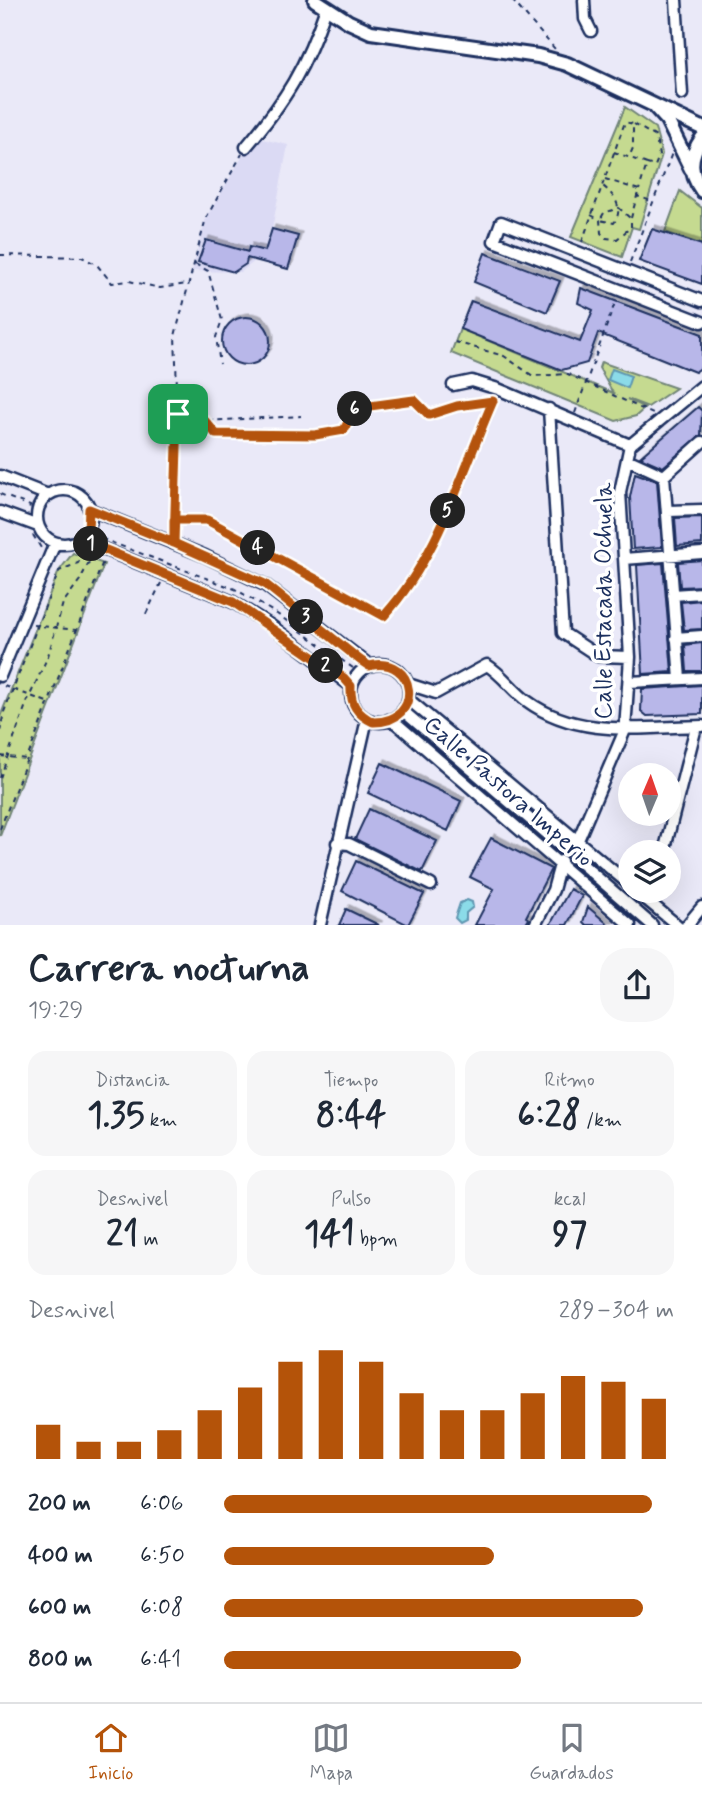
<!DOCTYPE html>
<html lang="es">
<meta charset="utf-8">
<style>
body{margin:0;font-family:Mynerve,sans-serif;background:#f6f6f7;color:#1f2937;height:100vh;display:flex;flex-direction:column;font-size:26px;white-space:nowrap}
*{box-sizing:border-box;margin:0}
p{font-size:23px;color:#747a83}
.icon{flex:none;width:38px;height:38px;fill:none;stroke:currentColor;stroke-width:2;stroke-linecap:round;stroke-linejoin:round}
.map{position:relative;height:925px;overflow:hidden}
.side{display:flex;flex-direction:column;background:#fff;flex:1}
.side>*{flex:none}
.needle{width:46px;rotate:2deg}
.tools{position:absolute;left:618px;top:763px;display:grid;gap:14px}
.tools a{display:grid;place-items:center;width:63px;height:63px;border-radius:50%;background:#fff;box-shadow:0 7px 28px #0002;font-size:35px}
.pin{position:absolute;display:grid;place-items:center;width:60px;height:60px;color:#fff;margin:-30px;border-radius:14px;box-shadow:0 4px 10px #0006}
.km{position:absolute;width:35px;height:35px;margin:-18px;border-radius:50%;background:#222;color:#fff;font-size:19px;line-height:35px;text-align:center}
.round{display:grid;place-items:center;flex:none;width:74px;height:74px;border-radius:28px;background:#f6f6f7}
.overview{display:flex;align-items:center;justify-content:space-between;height:119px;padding:0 28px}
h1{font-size:38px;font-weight:700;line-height:52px}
.figures{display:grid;grid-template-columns:repeat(3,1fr);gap:10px;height:119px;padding:7px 28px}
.figures div{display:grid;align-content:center;border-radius:18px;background:#f6f6f7;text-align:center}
.figures b{font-size:35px;font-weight:700}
.figures small{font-size:19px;font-weight:400}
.figures p{font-size:19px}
.chart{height:196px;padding:14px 28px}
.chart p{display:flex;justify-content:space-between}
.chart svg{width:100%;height:126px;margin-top:7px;stroke:#b45309;stroke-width:6}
ul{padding:0 28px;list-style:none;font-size:23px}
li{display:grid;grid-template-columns:112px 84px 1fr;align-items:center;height:52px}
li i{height:18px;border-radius:9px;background:#b45309}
.menu{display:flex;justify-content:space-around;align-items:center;height:98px;border-top:2px solid #e0e1e3;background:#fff;font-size:19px;color:#747a83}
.menu a{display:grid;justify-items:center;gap:4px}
.menu .current{color:#b45309}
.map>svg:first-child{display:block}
.built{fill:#dbdaf4}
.green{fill:#c5da90;stroke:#708477;stroke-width:2}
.water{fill:#8bdbe8;stroke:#5e96b1;stroke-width:2}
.building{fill:#b8b7e9;stroke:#1b2f5e;stroke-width:2;filter:url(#shadow)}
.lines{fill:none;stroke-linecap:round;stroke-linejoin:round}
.minor-casing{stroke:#1b2f5e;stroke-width:15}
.major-casing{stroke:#1b2f5e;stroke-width:18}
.path{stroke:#1b2f5e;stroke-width:2;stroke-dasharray:5 5;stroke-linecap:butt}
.minor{stroke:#fff;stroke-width:10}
.major{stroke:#fff;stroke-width:12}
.route-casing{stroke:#fff;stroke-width:14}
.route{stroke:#b45309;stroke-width:9}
.labels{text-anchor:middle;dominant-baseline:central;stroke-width:7;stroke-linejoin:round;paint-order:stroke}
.street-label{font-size:24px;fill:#1b2f5e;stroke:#fff}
</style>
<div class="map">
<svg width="702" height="925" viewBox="0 0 702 925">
<defs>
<filter id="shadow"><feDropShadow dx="3.5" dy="-3.5" stdDeviation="0" flood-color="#0004"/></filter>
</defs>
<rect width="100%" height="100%" fill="#eae9f8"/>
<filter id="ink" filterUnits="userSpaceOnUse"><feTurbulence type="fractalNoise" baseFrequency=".0143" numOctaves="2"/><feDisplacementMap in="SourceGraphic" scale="14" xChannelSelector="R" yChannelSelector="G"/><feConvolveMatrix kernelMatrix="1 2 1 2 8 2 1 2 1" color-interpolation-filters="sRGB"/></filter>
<g filter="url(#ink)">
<path class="built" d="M 254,137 L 288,145 L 272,229 L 298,236 L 288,269 L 255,261 L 241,272 L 192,271 L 206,218 Z"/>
<path class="green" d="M 625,107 L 655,128 L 662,154 L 639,229 L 632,227 L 622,257 L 571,237 Z
M 680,191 L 702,208 L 702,245 L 665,232 Z
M 460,329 L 613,393 L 599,368 L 601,362 L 676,388 L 648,407 L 627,399 L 645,408 L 636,416 L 616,421 L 451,353 Z
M 73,553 L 104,564 L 0,836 L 0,717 L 59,571 Z"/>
<path class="water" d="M 612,369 L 631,376 L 627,388 L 608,380 Z
M 467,900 L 472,902 L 473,907 L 466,913 L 466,920 L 460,923 L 455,918 L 460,903 Z"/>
<path class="building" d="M 272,229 L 298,236 L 288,269 L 247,258 L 246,264 L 234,272 L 198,262 L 206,240 L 248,252 L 249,247 L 265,251 Z
M 652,229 L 702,245 L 702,284 L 639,261 Z
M 485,253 L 560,281 L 547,312 L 474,282 Z
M 581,288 L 702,334 L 702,367 L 695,372 L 598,333 L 587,363 L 562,370 L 460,329 L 471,301 L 580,342 L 593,310 L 578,303 Z
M222 341a24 24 0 1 1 48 0a24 24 0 1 1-48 0Z
M 698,407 L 702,411 L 701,435 L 663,467 L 640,457 Z
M 635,473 L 657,481 L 662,547 L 633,549 L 630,497 Z
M 702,517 L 702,544 L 677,546 L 675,518 Z
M 702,560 L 702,586 L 680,587 L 678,562 Z
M 663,563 L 672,672 L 643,674 L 637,565 Z
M 702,600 L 702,629 L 684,630 L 681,602 Z
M 702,643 L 702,671 L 687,671 L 685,645 Z
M 702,685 L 702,714 L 647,716 L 641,711 L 642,689 Z
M 382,763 L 461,801 L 448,831 L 368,793 Z
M 369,809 L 437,841 L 422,872 L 355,839 Z
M 491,838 L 551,869 L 526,917 L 529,919 L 525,925 L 475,925 L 494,889 L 470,877 Z
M 356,861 L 424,894 L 408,925 L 342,891 Z
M 570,889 L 582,896 L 567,925 L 550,925 Z
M 588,907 L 609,925 L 586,925 L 583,922 Z
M 346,909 L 379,925 L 339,925 Z"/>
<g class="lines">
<defs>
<path id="minor" d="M 584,0 L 585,19 L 591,31
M 676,0 L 682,94
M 246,147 C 286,100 306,67 326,8
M 702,301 L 501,222 L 494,241 L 702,322
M 453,385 L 472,381 L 498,389 L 630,445
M 549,409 L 563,633 L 598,656 L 630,657
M 627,459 L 664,476 L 680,679
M 0,476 L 48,495
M 664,476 L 702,442
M37 517a27 27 0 1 1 54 0a27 27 0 1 1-54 0Z
M 89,509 L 205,556 L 265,585 L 369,665
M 668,511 L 702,510
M 0,512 L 38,526
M 79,539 L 233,602 L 270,625 L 351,686
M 624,559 L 702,553
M 673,595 L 702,593
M 676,638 L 702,636
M351 693a29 29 0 1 1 58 0a29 29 0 1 1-58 0Z
M 0,676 L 55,543
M 630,682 L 702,678
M 408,684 L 436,693 L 487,665 C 503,675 512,690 527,701 C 579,739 642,727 702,726
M 408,699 L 630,885
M 403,711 L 566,850
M 388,720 L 396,723 L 630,925
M 578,840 L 625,730 L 630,657 L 620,492 L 630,445 L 702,386
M 337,843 L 349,844 L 431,885
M 664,852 L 696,727
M 576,859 L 652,925
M 636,891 L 677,925
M 320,925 L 367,719
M 535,925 L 553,890 L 561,861
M 687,925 L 702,907"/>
<path id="major" d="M 315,0 L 349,22 L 371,32 L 538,56 L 567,64 L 702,128
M 656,108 L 667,120 L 691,169
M 702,138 C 689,156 689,173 702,191"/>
</defs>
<use href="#minor" class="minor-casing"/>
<use href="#major" class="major-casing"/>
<path class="path" d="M 512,0 L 555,49
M 634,124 L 656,137 L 659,156 L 655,166 L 647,164
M 614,152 L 647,164 L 639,190
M 605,179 L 639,190 L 637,196 L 651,201
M 591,215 L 600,220 L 601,233 L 606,238 L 617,239 L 631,227 L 631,219 L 619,208 L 604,213 L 600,220 L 614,223 C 624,208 615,196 603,186
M 631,218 L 637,196
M 582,242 L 625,122 L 633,124 L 633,148 L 629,157
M 0,255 L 82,257 L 97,265 L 112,283 L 129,281 L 160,288 L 187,284
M 630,262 L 672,153
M 195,264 L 208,271 L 222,320 L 216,337 L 220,364
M 455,342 L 504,356 L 533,376 L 568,374 L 653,414
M 575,413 L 616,300
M 179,415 L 205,421 L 301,416
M 205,421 L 216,434 L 315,435 L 344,430 L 355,408 L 414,400 L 429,415 L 457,406 L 493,401
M 0,494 L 30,506 L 28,514
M 174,520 L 207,520 L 384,616 C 440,555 463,471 495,396
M 93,532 L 97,521
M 174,534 L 178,414 L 175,336 L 206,218 L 242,154
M 33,535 L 41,548
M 92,535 L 235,589 L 277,614 L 353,668
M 146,614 L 161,583
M 33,625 L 76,630
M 4,686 L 47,702
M 0,732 L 4,712 L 59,571 L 78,563 L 84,552
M 0,756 L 26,759
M 0,778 L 27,702 L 48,656 L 63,603 L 80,580 L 93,554
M 0,829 L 104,559"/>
<use href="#minor" class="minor"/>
<use href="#major" class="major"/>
</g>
</g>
<g class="lines" filter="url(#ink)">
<defs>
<path id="route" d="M 178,414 L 174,543 L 89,509 L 88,530 L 79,539 L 233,602 L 344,678 L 351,686 C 350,704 357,714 373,722 C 425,723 417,654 369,666 L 360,660 L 265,584 L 174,543 L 174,520 L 207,520 L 384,616 C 439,556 461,474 493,401 L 457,406 L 429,415 L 414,400 L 355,408 L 344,430 L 315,435 L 216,434 L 205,421 L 178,414"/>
</defs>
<use href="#route" class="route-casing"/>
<use href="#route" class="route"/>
</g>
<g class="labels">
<g class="street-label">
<text transform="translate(604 601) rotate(-90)">Calle Estacada Ochuela</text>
<text transform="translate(508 792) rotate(41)">Calle Pastora Imperio</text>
</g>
</g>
</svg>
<div class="tools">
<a><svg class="needle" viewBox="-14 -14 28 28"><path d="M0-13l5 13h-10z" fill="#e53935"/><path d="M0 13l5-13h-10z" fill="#747a83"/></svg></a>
<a><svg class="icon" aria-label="layers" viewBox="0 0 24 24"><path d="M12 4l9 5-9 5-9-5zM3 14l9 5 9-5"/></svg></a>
</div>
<div class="pin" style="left:178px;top:414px;background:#1e9e55"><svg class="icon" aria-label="arrive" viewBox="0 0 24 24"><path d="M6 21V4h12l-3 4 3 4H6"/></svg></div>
<b class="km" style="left:91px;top:544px">1</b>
<b class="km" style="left:326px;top:666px">2</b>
<b class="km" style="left:306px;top:617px">3</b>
<b class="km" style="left:258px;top:548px">4</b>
<b class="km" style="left:448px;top:511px">5</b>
<b class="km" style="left:355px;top:409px">6</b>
</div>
<section class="side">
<div class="overview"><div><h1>Carrera nocturna</h1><p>19:29</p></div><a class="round"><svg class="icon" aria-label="share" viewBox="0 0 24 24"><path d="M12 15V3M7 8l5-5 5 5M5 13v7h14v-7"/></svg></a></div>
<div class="figures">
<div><p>Distancia</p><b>1.35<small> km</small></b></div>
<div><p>Tiempo</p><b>8:44</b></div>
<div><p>Ritmo</p><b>6:28<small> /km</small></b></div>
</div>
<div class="figures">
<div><p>Desnivel</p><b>21<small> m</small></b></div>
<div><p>Pulso</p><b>141<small> bpm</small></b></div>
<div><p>kcal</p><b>97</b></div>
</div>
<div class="chart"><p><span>Desnivel</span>289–304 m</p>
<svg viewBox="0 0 160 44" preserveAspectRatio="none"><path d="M5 44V32M15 44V38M25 44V38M35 44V34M45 44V27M55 44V19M65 44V10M75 44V6M85 44V10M95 44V21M105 44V27M115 44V27M125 44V21M135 44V15M145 44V17M155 44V23"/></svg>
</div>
<ul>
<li><b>200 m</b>6:06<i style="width:95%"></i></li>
<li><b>400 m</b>6:50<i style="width:60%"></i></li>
<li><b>600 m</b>6:08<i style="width:93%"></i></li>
<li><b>800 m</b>6:41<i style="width:66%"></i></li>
</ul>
</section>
<nav class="menu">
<a class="current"><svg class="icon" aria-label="home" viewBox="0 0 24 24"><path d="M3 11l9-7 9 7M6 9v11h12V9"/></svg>Inicio</a>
<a><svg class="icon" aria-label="map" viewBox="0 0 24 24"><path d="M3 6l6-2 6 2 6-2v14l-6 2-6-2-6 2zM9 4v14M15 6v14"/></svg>Mapa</a>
<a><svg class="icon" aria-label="saved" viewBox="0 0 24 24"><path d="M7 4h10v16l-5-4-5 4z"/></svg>Guardados</a>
</nav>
